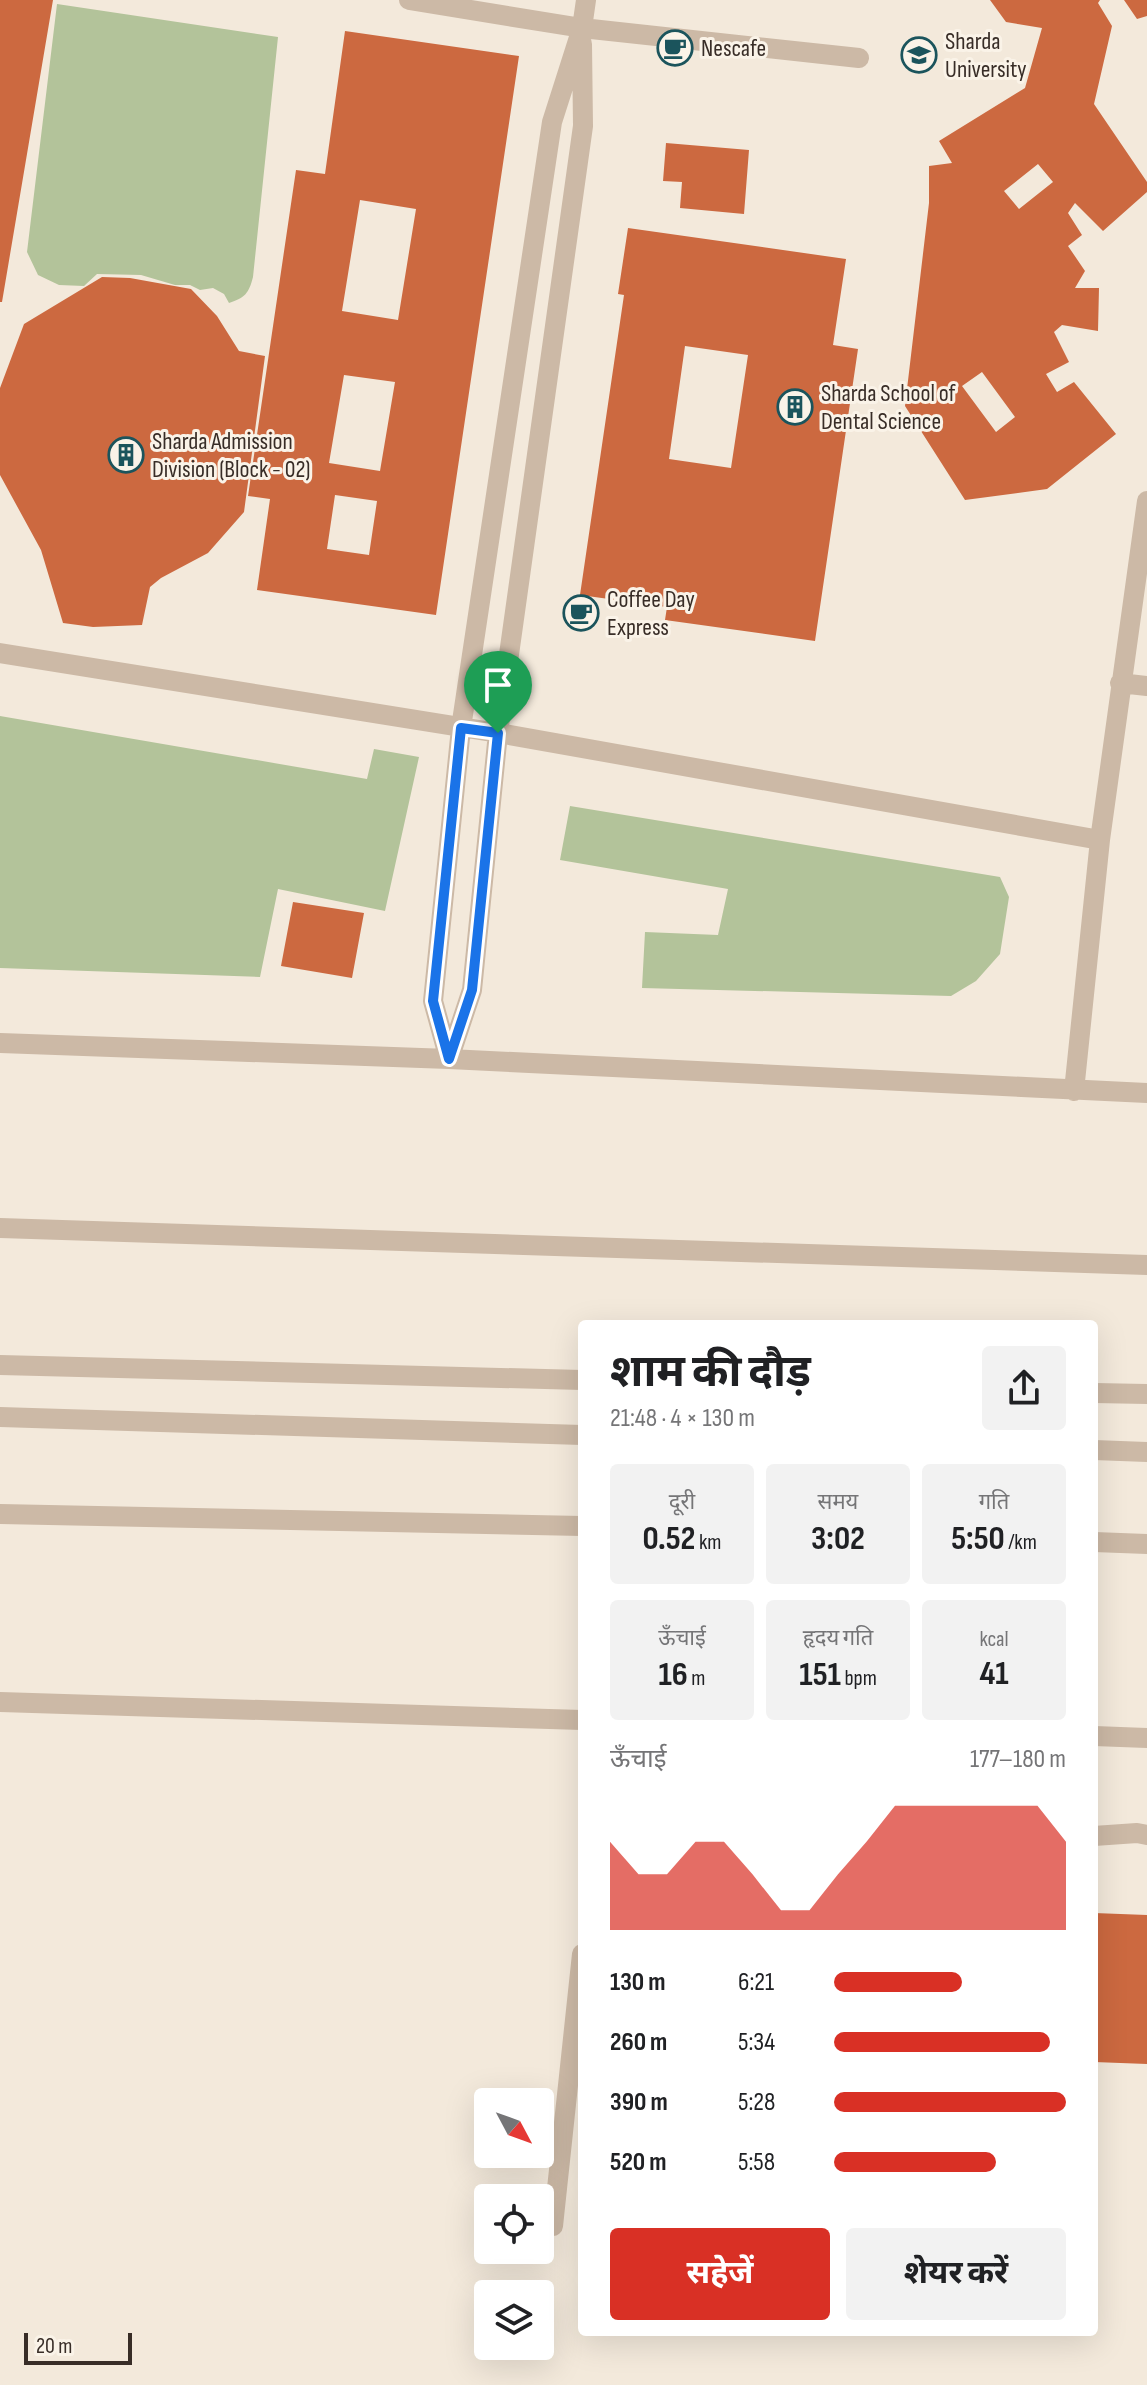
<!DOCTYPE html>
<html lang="hi">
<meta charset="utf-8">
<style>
body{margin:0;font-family:"Sofia Sans Condensed","Noto Sans Devanagari",sans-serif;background:#f2f2f2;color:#202124;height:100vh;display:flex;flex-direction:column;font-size:30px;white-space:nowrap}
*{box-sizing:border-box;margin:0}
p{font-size:26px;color:#757577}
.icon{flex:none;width:44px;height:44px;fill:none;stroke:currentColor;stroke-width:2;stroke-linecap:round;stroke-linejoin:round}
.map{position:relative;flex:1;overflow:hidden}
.details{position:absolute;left:578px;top:1320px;width:520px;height:1016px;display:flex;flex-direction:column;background:#fff;border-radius:8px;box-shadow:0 8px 32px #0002}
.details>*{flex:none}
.needle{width:52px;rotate:131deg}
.fabs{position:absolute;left:474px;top:2088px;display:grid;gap:16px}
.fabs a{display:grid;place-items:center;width:80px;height:80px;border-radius:8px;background:#fff;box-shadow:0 8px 32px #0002;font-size:40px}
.scale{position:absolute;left:24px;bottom:20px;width:108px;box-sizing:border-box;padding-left:8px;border:4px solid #382d27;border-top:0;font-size:22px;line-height:28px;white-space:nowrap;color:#382d27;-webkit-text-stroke:6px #faf3e8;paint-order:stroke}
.pin{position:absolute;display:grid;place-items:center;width:68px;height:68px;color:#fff;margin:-82px -34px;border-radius:50% 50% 50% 0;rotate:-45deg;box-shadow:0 0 8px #0007}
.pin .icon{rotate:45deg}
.round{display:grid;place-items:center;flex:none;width:84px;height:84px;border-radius:8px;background:#f2f2f2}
.overview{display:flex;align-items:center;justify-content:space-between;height:136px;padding:0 32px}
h1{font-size:44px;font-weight:700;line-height:60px}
.stats{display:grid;grid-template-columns:repeat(3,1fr);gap:12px;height:136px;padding:8px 32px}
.stats div{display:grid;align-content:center;border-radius:8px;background:#f2f2f2;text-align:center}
.stats b{font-size:34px;font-weight:700}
.stats small{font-size:22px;font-weight:400}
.stats p{font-size:22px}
.chart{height:224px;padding:16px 32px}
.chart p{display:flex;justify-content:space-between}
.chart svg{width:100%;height:144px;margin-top:8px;fill:#d93025;opacity:.7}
.primary-button{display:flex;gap:16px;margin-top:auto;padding:16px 32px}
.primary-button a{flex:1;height:92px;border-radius:8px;background:#d93025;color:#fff;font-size:32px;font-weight:700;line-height:92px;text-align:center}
.primary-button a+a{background:#f2f2f2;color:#202124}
ul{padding:0 32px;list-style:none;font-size:26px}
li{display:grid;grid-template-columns:128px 96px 1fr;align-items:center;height:60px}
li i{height:20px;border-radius:10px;background:#d93025}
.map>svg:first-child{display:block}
.green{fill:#b3c39a}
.building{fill:#cc6940;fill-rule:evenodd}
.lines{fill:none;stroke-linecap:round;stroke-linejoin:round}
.minor{stroke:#ccb9a6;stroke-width:20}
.route-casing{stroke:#fff;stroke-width:16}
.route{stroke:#1a73e8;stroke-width:10}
.labels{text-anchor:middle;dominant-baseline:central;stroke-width:6;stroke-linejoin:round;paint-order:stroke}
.poi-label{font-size:24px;fill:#382d27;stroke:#faf3e8;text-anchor:start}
</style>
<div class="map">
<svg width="1147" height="2385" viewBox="0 0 1147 2385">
<rect width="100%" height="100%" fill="#f3e9db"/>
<path class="green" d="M 57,4 L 278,37 L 253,277 C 249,293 245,298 229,303 L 224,294 L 213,288 L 200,290 L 190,285 L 175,285 L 141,275 L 97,274 L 84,286 L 59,285 L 38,275 L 27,252 Z
M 0,716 L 367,779 L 374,749 L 419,757 L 385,911 L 278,889 L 260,977 L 0,968 Z
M 570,806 L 1000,877 L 1009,897 L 1000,954 L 976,981 L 951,996 L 642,988 L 645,932 L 718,935 L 728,889 L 560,860 Z"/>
<path class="building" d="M 0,0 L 53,0 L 2,302 L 0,302 Z
M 990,0 L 1100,0 L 1098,3 L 1112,26 L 1094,104 L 1147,182 L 1147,192 L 1103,231 L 1075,203 L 1068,213 L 1082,235 L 1068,246 L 1085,271 L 1075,288 L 1099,288 L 1098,331 L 1062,325 L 1054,332 L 1069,362 L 1046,374 L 1057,392 L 1074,382 L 1116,434 L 1047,489 L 965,500 L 905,406 L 929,203 L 929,166 L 952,163 L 939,141 L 1025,88 L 1042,28 L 1006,22 ZM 1038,164 L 1053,182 L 1019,209 L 1004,191 ZM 982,372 L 1015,417 L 996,432 L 962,386 Z
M 1124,0 L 1147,0 L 1147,16 L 1137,19 Z
M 345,31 L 519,56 L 436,615 L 257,590 L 270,499 L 248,496 L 296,170 L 325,174 ZM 360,200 L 416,209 L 398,320 L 342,311 ZM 344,375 L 395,382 L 380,471 L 329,463 ZM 335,495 L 377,501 L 369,555 L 327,549 Z
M 666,143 L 749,150 L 744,214 L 680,208 L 682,182 L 663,181 Z
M 628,228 L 846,259 L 833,345 L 858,349 L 815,641 L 665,620 L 667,607 L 580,595 L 624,295 L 618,294 ZM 685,346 L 748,355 L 731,468 L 669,459 Z
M 102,277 L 130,278 L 191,289 L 217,316 L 239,351 L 265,356 L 244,512 L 208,553 L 161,578 L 150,587 L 142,625 L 93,627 L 63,623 L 41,550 L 0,475 L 0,388 L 24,324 Z
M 293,902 L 364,913 L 352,978 L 281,966 Z
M 1094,1913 L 1147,1915 L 1147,2064 L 1094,2062 Z"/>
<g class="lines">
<path class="minor" d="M 409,0 L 582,28 L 859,58
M 0,653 L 498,733 L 1100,840
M 1120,683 L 1147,686
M 0,1043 L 449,1059 L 1147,1093
M 449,1059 L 433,1001 L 461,728 L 552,122 L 582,28 L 586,0
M 449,1059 L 472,990 L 498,733 L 583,126 L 582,44
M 1074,1091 L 1100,840 L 1147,501
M 0,1228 L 1147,1265
M 0,1365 L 582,1380
M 1094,1393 L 1147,1394
M 0,1417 L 582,1435
M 1094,1450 L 1147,1452
M 0,1514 L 582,1526
M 1094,1542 L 1147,1544
M 0,1702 L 582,1720
M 1094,1736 L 1147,1738
M 1094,1836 L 1137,1833 L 1147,1835
M 553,2226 L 582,1954"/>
</g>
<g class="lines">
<defs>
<path id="route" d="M 461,728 L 498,733 L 472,990 L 449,1059 L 433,1001 Z"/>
</defs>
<use href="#route" class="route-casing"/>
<use href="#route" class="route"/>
</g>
<defs>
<symbol id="cafe-ring" viewBox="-11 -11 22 22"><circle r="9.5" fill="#faf3e8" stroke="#1b545c" stroke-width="1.5"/><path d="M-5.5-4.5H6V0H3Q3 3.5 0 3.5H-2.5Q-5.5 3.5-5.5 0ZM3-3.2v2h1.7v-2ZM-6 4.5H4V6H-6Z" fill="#1b545c"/></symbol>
<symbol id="university-ring" viewBox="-11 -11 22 22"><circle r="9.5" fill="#faf3e8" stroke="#1b545c" stroke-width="1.5"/><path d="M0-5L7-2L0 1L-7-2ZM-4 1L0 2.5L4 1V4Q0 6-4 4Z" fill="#1b545c"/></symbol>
<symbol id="building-ring" viewBox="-11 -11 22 22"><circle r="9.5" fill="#faf3e8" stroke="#1b545c" stroke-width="1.5"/><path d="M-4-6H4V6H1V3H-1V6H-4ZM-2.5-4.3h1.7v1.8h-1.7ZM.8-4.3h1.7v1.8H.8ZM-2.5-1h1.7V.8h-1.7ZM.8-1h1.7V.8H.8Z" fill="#1b545c"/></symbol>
</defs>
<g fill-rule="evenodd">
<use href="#cafe-ring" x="655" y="28" width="40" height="40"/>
<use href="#university-ring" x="899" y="35" width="40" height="40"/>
<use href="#building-ring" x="775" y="387" width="40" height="40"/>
<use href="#building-ring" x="106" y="435" width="40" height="40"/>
<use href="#cafe-ring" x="561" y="593" width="40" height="40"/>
</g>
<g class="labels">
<g class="poi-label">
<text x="945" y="41">Sharda<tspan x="945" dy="28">University</tspan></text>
<text x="701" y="48">Nescafe</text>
<text x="821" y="393">Sharda School of<tspan x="821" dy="28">Dental Science</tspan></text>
<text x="152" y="441">Sharda Admission<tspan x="152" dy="28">Division (Block - 02)</tspan></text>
<text x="607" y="599">Coffee Day<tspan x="607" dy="28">Express</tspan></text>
</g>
</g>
</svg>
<div class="fabs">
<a><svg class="needle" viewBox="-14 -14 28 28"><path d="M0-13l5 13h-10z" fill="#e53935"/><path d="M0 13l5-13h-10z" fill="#757577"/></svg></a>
<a><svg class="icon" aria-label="locate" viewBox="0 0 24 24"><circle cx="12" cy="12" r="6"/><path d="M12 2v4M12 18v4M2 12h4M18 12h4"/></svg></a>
<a><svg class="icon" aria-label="layers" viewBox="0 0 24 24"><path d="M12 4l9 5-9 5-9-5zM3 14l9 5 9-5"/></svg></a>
</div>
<div class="scale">20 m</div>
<div class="pin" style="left:498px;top:733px;background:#1e9e55"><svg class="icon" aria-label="arrive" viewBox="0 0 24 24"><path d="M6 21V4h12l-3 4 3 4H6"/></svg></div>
<section class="details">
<div class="overview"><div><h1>शाम की दौड़</h1><p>21:48 · 4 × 130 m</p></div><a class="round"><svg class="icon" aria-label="share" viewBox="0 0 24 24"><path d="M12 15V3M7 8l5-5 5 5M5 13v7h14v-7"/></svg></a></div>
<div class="stats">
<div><p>दूरी</p><b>0.52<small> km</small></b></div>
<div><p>समय</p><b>3:02</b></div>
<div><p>गति</p><b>5:50<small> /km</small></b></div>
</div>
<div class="stats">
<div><p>ऊँचाई</p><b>16<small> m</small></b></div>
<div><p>हृदय गति</p><b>151<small> bpm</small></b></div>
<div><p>kcal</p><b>41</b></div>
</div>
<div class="chart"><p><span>ऊँचाई</span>177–180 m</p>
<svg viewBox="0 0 160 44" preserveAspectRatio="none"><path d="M0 44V17L10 27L20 27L30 17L40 17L50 27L60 38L70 38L80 27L90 17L100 6L110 6L120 6L130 6L140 6L150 6L160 17V44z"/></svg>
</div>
<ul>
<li><b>130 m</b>6:21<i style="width:55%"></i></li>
<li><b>260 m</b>5:34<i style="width:93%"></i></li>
<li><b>390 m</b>5:28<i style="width:100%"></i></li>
<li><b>520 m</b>5:58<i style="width:70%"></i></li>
</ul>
<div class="primary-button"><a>सहेजें</a><a>शेयर करें</a></div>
</section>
</div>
